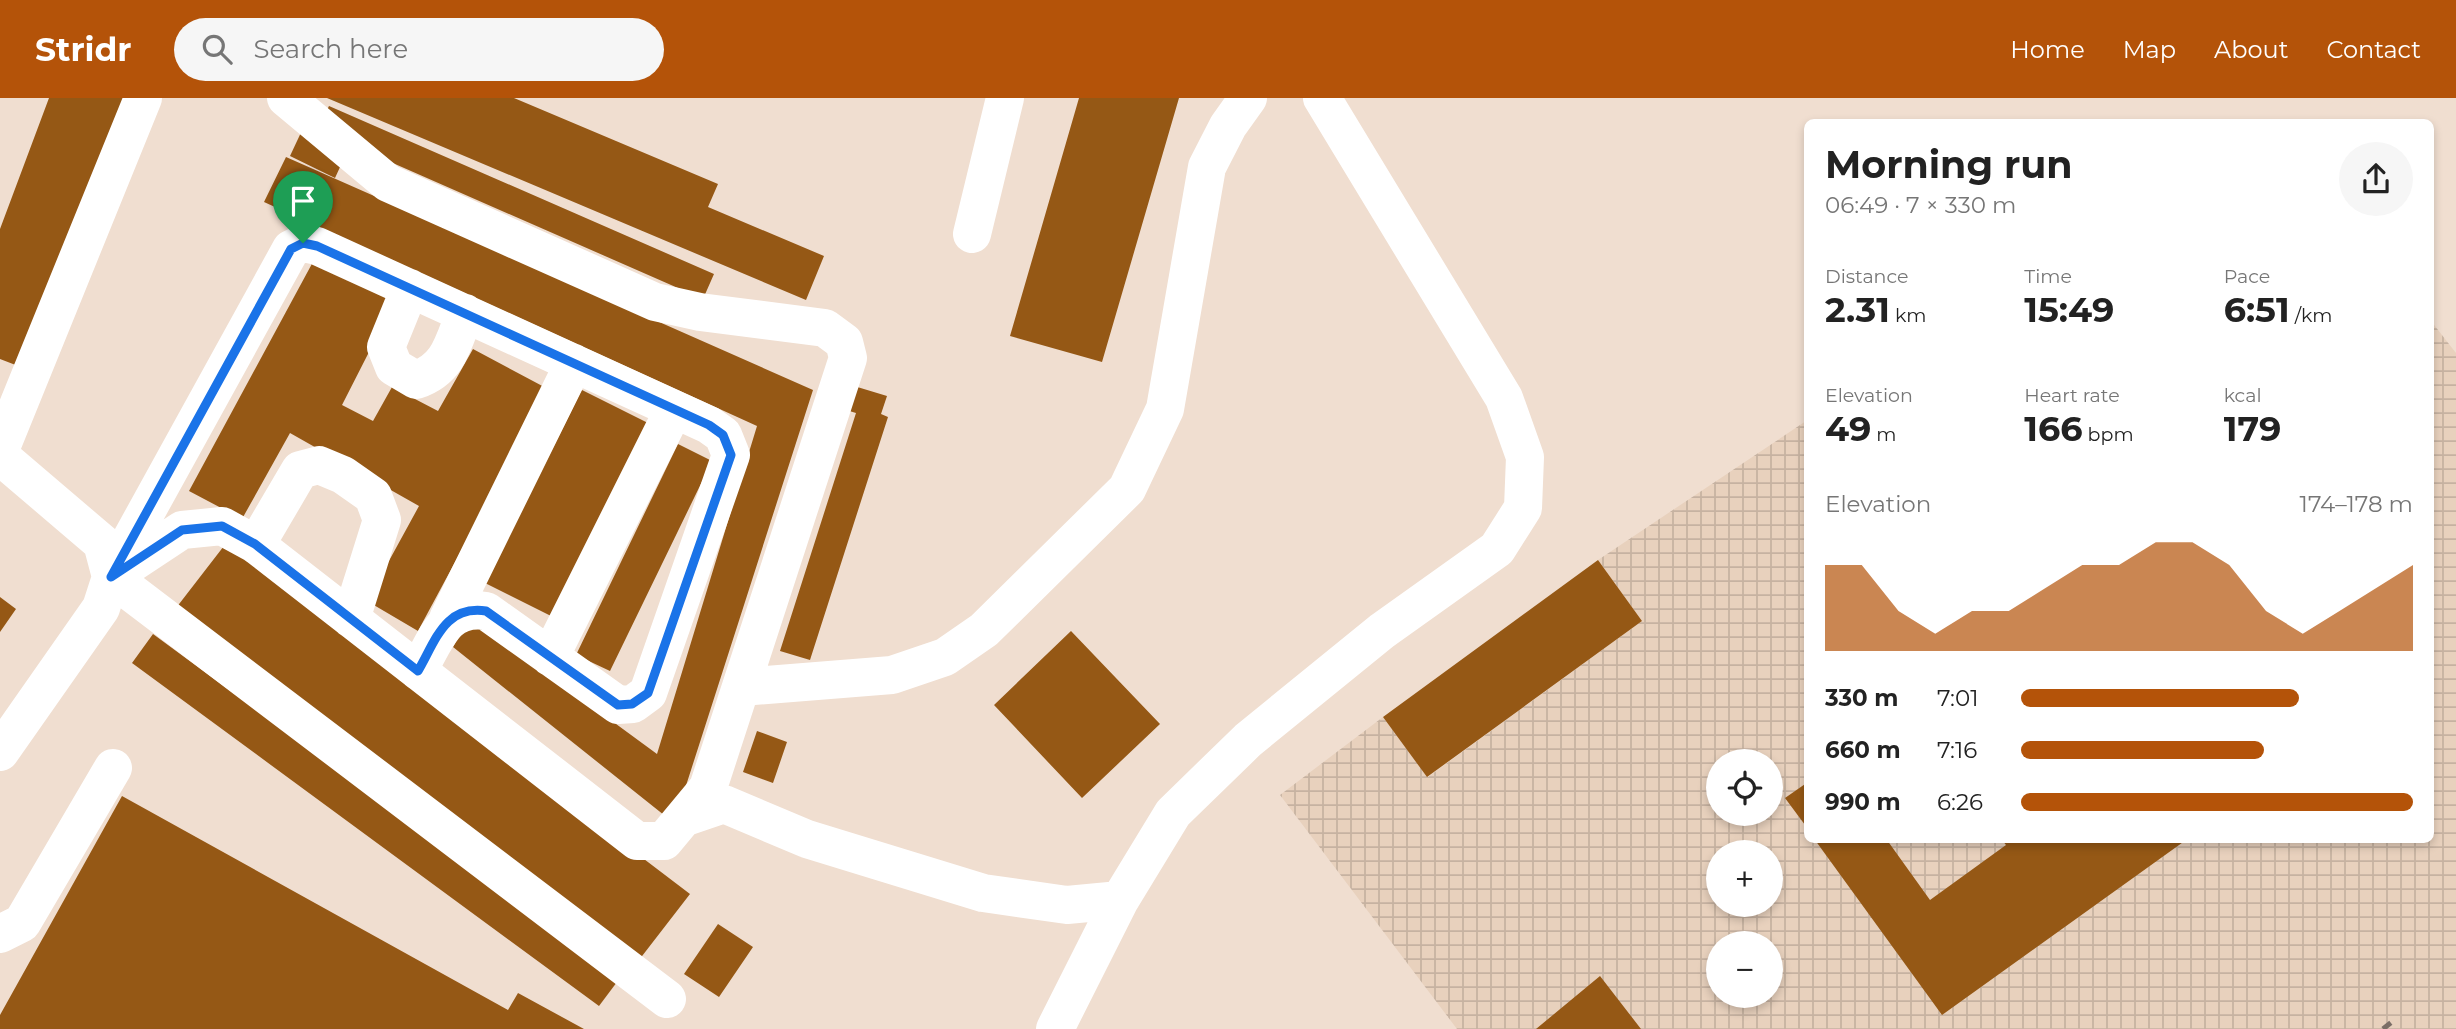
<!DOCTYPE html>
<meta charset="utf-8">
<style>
body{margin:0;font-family:Montserrat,sans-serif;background:#f6f6f6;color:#222;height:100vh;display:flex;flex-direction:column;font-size:26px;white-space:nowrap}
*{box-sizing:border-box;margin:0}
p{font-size:23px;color:#767676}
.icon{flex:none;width:38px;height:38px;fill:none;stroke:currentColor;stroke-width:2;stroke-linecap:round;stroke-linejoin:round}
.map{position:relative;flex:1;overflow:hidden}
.drawer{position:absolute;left:1804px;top:21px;width:630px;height:724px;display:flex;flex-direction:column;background:#fff;border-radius:10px;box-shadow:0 4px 10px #0003}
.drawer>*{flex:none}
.buttons{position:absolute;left:1706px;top:651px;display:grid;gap:14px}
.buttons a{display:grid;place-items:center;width:77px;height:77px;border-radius:50%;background:#fff;box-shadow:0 4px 10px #0003;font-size:35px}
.pin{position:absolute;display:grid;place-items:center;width:60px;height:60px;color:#fff;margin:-72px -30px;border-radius:50% 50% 50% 0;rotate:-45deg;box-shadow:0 0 7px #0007}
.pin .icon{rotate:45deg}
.round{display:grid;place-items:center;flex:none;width:74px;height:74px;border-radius:37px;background:#f6f6f6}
.headline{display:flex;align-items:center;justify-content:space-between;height:119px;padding:0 21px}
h1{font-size:38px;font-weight:700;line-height:52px}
.figures{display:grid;grid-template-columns:repeat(3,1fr);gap:10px;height:119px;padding:7px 21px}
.figures div{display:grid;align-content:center}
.figures b{font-size:35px;font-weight:700}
.figures small{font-size:19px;font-weight:400}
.figures p{font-size:19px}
.chart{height:196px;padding:14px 21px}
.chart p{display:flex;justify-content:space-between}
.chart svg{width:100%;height:126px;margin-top:7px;fill:#b45309;opacity:.7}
ul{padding:0 21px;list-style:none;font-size:23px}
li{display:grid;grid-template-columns:112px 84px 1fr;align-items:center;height:52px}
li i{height:18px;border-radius:9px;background:#b45309}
header{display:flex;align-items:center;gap:42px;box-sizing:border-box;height:98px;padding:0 35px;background:#b45309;color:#fff}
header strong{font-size:33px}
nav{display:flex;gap:38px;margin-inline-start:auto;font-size:24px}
.search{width:490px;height:63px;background:#f6f6f6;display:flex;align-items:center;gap:18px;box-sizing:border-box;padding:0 24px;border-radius:38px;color:#767676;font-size:26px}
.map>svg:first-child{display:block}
.industrial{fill:url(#industrial-grid);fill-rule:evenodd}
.building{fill:#955815}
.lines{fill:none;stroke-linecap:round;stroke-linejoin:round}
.minor{stroke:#fff;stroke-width:38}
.rail{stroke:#7a6e66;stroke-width:5;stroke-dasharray:10 5;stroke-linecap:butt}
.route-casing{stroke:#fff;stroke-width:14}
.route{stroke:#1a73e8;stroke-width:9}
</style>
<header>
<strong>Stridr</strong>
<div class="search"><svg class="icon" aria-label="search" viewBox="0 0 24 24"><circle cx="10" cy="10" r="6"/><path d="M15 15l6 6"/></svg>Search here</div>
<nav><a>Home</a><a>Map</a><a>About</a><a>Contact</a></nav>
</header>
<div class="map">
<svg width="2456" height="931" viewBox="0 0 2456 931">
<defs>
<pattern id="industrial-grid" width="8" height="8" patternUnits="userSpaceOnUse" patternTransform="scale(1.75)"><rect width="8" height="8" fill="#e8d1bd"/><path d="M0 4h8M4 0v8" fill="none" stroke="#c6b2a1"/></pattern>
</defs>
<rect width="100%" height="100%" fill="#f0ded0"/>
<path class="industrial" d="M 2431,223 L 2456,255 L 2456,931 L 1457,931 L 1280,697 L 1383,619 L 1428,679 L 1642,523 L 1598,462 L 1806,323 L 1808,742 L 2431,742 ZM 1718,663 L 1771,663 L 1771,716 L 1718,716 ZM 1718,754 L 1771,754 L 1771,807 L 1718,807 ZM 1718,845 L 1771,845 L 1771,898 L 1718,898 Z"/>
<path class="building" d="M 49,0 L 127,0 L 26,271 L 0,261 L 0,131 Z
M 327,0 L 514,0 L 718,86 L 708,109 L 824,158 L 806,202 Z
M 1079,0 L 1179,0 L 1102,264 L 1010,238 Z
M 329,8 L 714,176 L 703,201 L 354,48 L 325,16 Z
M 305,26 L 346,56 L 335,80 L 290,58 Z
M 286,59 L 813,292 L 674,725 L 453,549 L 470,519 L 657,656 L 757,328 L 264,104 Z
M 314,162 L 395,203 L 342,307 L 373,323 L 392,289 L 438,313 L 473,251 L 548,291 L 418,533 L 367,503 L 419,408 L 290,335 L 242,421 L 189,393 Z
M 854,288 L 887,298 L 881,316 L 888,319 L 810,562 L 780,553 L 856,315 L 846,312 Z
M 582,292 L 652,327 L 555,520 L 485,485 Z
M 678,346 L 712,363 L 610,573 L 576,557 Z
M 227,444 L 690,796 L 639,862 L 176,510 Z
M 1598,462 L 1642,523 L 1427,679 L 1383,619 Z
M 0,499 L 16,511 L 0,534 Z
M 1071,533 L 1160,626 L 1082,700 L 994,607 Z
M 153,536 L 620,880 L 599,908 L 132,565 Z
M 757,633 L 787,644 L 773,685 L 743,674 Z
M 1808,684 L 1808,731 L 1785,700 Z
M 122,698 L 508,912 L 518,895 L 584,931 L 0,931 L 0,917 Z
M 1815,742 L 1887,742 L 1930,802 L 2006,747 L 2002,742 L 2186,742 L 1942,917 Z
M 718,826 L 753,849 L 719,899 L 684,876 Z
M 1600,878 L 1641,931 L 1536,931 Z"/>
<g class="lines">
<path class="minor" d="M 972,136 L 1005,0
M 410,190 L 386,249 L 394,269 L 416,282 C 449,271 453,245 465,215
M 0,352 L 143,0
M 0,358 L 102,445 L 111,479 L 101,510 L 0,654
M 256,447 L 300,372 L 319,367 L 343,377 L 373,398 L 382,422 L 351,521
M 113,474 L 291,151 L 303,145 L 317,148 L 709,327 L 723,337 L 731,357 L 648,595 L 633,606 L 618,607 L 486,513 C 445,507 436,542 418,573
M 111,479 L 182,432 L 222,428 L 255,446 L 637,743 L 664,743 L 708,690 L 848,260 L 844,244 L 825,230 L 700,214 L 655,204 L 388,85 L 286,0
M 111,479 L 667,901
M 448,521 L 574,265
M 550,559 L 674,311
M 741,589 L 892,577 L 945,559 L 984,532 L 1127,391 L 1165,311 L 1207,69 L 1228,28 L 1248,0
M 683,720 L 724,706 L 807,741 L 983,795 L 1067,807 L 1120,802
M 0,836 L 22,825 L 113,670
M 1055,931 L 1120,802 L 1173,715 L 1248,642 L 1382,533 L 1497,451 L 1523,410 L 1525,359 L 1504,300 L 1322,0"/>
<path class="rail" d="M 2383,931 L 2393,923"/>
</g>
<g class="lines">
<defs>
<path id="route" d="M 303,145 L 317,148 L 709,327 L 723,337 L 731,357 L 648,595 L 632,606 L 618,607 L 486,513 C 445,507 436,542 418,573 L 255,446 L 222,428 L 182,432 L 111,479 L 291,151 Z"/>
</defs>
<use href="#route" class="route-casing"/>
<use href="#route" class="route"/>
</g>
</svg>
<div class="buttons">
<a><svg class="icon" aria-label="locate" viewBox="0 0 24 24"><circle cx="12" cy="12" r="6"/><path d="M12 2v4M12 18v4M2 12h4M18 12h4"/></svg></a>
<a>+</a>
<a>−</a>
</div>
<div class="pin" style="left:303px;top:145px;background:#1e9e55"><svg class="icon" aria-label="arrive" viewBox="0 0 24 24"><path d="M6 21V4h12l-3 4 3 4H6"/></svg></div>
<section class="drawer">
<div class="headline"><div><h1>Morning run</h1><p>06:49 · 7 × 330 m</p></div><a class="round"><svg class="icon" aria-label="share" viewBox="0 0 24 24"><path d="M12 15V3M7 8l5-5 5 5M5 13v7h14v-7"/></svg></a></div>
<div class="figures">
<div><p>Distance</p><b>2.31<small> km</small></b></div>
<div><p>Time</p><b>15:49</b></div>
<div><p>Pace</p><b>6:51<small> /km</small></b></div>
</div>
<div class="figures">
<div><p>Elevation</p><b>49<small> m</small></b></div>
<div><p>Heart rate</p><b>166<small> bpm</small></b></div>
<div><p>kcal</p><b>179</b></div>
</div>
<div class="chart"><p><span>Elevation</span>174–178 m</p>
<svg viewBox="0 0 160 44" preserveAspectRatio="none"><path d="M0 44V14L10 14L20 30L30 38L40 30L50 30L60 22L70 14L80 14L90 6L100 6L110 14L120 30L130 38L140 30L150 22L160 14V44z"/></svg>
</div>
<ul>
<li><b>330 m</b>7:01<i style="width:71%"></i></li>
<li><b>660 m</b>7:16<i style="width:62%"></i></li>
<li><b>990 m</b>6:26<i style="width:100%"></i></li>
</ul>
</section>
</div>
